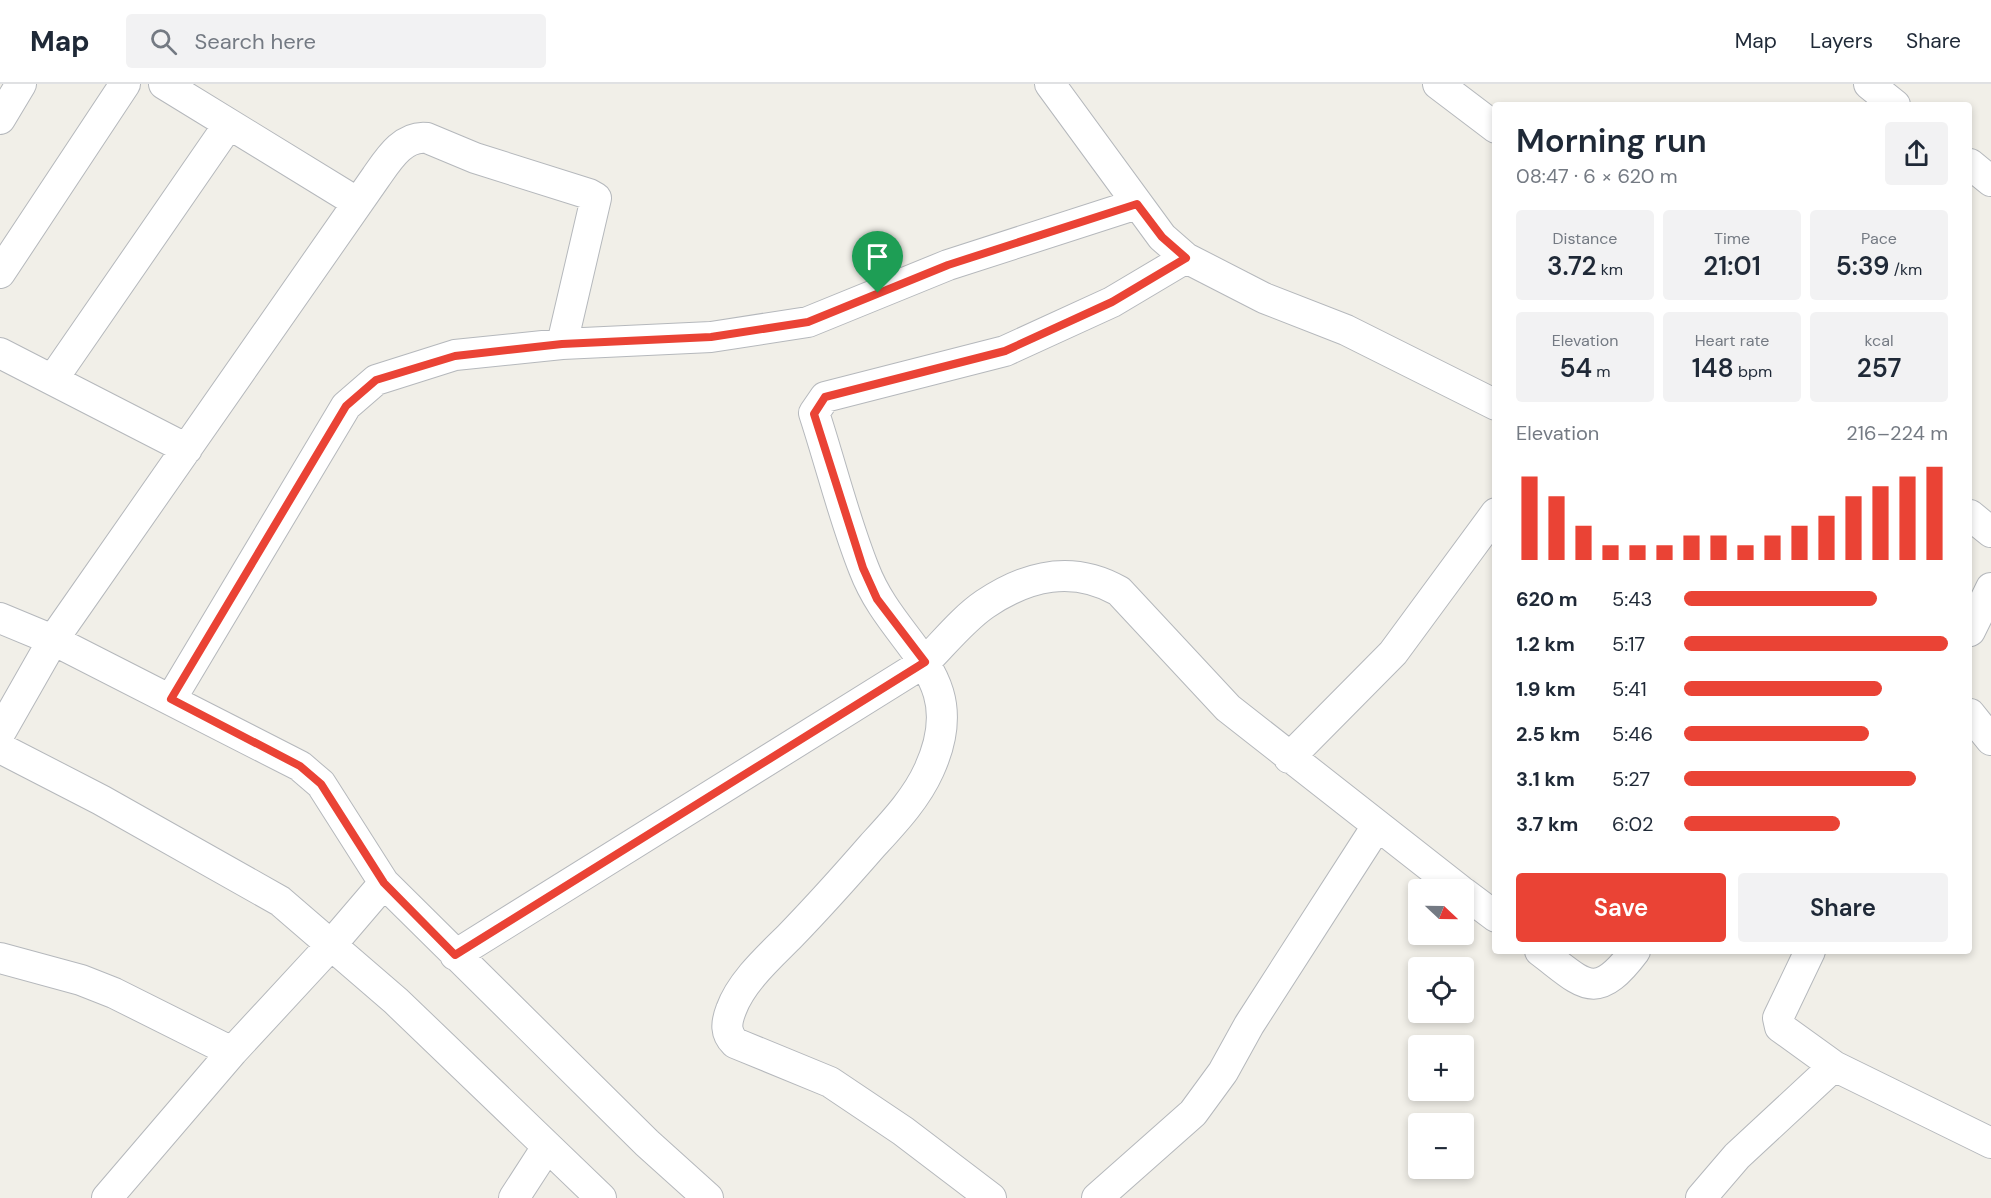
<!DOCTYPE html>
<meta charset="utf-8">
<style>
body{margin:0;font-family:"DM Sans",sans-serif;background:#f2f2f3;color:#1f2937;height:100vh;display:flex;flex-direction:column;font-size:22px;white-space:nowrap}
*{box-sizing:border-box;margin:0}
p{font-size:20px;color:#747a83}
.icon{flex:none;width:33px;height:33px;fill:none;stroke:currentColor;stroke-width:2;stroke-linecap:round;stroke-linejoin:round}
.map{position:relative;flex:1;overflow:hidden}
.details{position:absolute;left:1492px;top:18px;width:480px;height:852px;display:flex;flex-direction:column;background:#fff;border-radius:6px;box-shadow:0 3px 9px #0003}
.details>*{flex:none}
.needle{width:39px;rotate:112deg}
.buttons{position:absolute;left:1408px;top:795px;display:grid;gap:12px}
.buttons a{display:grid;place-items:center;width:66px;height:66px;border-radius:6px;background:#fff;box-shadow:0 3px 9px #0003;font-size:30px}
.pin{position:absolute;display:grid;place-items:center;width:51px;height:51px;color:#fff;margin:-62px -26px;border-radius:50% 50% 50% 0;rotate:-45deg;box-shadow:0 0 6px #0007}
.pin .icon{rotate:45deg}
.round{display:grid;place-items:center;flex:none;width:63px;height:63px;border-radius:6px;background:#f2f2f3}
.head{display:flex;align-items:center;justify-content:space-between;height:102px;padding:0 24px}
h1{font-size:33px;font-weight:600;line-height:45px}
.stats{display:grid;grid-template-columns:repeat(3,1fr);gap:9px;height:102px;padding:6px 24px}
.stats div{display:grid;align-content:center;border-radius:6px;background:#f2f2f3;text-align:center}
.stats b{font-size:26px;font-weight:600}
.stats small{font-size:16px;font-weight:400}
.stats p{font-size:16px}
.chart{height:168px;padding:12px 24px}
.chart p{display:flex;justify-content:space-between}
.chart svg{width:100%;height:108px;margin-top:6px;stroke:#ea4335;stroke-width:6}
.cta{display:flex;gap:12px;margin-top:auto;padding:12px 24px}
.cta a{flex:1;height:69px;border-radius:6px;background:#ea4335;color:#fff;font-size:24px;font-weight:600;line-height:69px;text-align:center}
.cta a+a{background:#f2f2f3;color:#1f2937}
ul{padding:0 24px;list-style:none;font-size:20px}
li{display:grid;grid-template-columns:96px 72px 1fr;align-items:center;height:45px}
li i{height:15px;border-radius:8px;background:#ea4335}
header{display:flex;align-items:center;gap:36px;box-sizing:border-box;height:84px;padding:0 30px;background:#fff;border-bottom:2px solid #e0e1e3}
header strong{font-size:28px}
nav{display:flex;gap:33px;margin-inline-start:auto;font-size:21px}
.search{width:420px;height:54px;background:#f2f2f3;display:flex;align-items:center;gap:15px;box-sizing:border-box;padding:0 21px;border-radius:6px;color:#747a83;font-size:22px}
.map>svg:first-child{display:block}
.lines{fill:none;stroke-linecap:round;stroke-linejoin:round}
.minor-casing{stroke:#b5b8bc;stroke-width:32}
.minor{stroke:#fff;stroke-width:30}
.route-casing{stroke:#fff;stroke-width:12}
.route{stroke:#ea4335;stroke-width:8}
</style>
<header>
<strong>Map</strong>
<div class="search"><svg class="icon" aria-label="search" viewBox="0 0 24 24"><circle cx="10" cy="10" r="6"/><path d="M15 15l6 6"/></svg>Search here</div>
<nav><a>Map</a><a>Layers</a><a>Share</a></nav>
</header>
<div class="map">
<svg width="1991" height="1114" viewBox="0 0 1991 1114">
<rect width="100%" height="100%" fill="#f1efe8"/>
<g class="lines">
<defs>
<path id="minor" d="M 164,0 L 358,119
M 1050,0 L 1162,153 L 1186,174 L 1264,214 L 1346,246 L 1496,321
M 1438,0 L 1496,44
M 1869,0 L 1895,21
M 0,35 L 21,0
M 1970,80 L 1991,97
M 0,189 L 125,0
M 0,269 L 187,365
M 53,295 L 229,40
M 1970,431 L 1991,448
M 0,534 L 53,556 L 300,682 L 321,700 L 384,799 L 647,1059 L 708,1114
M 1970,547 L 1991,504
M 171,615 L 346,322 L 376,296 L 455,271 L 562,260 L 711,253 L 808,238 L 948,181 L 1137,120
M 1970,630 L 1991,656
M 0,649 L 53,556 L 376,93 C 388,76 403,51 427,54 L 475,74 L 589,110 L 596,114 L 562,260
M 0,664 L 101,716 L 280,817 L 396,917 L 601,1114
M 1289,674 L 1393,569 L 1496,429
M 1464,809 L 1496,833
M 1540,867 C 1584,900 1595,920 1635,867
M 1810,867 L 1778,934 L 1780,943 L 1834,982 L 1991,1059
M 455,871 L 925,578 C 944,559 963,535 985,520 C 1028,491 1073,481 1119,507 L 1228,624 L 1460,806
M 0,874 L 81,896 L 114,909 L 232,968
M 107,1114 L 232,968 L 331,861 L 384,799
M 514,1114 L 547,1063
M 991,1114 L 903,1047 L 830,998 L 735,959 C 725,949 726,939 731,926 C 741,898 769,873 790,852 C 818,823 845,793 872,762 C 893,739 916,715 929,686 C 973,590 894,564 864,485 C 844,435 831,381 814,329 L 825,313 L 1005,267 L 1112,218 L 1186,174
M 1097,1114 L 1193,1029 L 1223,988 L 1249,941 L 1377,742
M 1701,1114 L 1737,1072 L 1834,982"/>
</defs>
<use href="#minor" class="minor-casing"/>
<use href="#minor" class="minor"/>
</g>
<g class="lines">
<defs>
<path id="route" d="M 1137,120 L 1162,153 L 1186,174 L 1112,218 L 1005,267 L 825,313 L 814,330 L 863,484 L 877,515 L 925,578 L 455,871 L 384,799 L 321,700 L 300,682 L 171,615 L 346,322 L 376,296 L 455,272 L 562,260 L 711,253 L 808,238 L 948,181 Z"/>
</defs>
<use href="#route" class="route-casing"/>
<use href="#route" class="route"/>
</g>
</svg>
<div class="buttons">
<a><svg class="needle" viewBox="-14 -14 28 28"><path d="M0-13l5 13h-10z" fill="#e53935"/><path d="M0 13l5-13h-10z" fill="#747a83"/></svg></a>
<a><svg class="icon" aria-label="locate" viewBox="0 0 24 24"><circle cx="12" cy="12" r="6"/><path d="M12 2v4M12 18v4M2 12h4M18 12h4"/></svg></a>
<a>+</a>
<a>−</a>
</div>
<div class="pin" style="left:878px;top:209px;background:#1e9e55"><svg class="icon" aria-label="arrive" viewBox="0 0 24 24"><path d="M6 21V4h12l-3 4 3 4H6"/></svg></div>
<section class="details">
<div class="head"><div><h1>Morning run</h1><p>08:47 · 6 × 620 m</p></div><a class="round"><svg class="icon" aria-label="share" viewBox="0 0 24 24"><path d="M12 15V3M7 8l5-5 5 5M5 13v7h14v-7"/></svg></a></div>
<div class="stats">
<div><p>Distance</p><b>3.72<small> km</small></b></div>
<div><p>Time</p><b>21:01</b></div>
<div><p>Pace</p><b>5:39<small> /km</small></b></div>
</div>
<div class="stats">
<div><p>Elevation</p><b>54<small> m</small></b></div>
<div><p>Heart rate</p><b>148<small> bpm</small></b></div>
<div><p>kcal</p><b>257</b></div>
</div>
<div class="chart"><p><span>Elevation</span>216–224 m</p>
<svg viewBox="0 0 160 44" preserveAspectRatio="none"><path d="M5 44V10M15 44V18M25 44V30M35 44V38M45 44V38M55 44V38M65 44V34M75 44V34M85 44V38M95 44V34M105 44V30M115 44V26M125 44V18M135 44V14M145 44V10M155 44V6"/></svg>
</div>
<ul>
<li><b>620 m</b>5:43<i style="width:73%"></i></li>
<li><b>1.2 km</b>5:17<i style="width:100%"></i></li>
<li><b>1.9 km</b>5:41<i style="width:75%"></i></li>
<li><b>2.5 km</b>5:46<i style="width:70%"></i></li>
<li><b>3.1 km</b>5:27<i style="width:88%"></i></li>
<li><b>3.7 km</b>6:02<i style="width:59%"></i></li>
</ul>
<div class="cta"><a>Save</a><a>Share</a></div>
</section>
</div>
